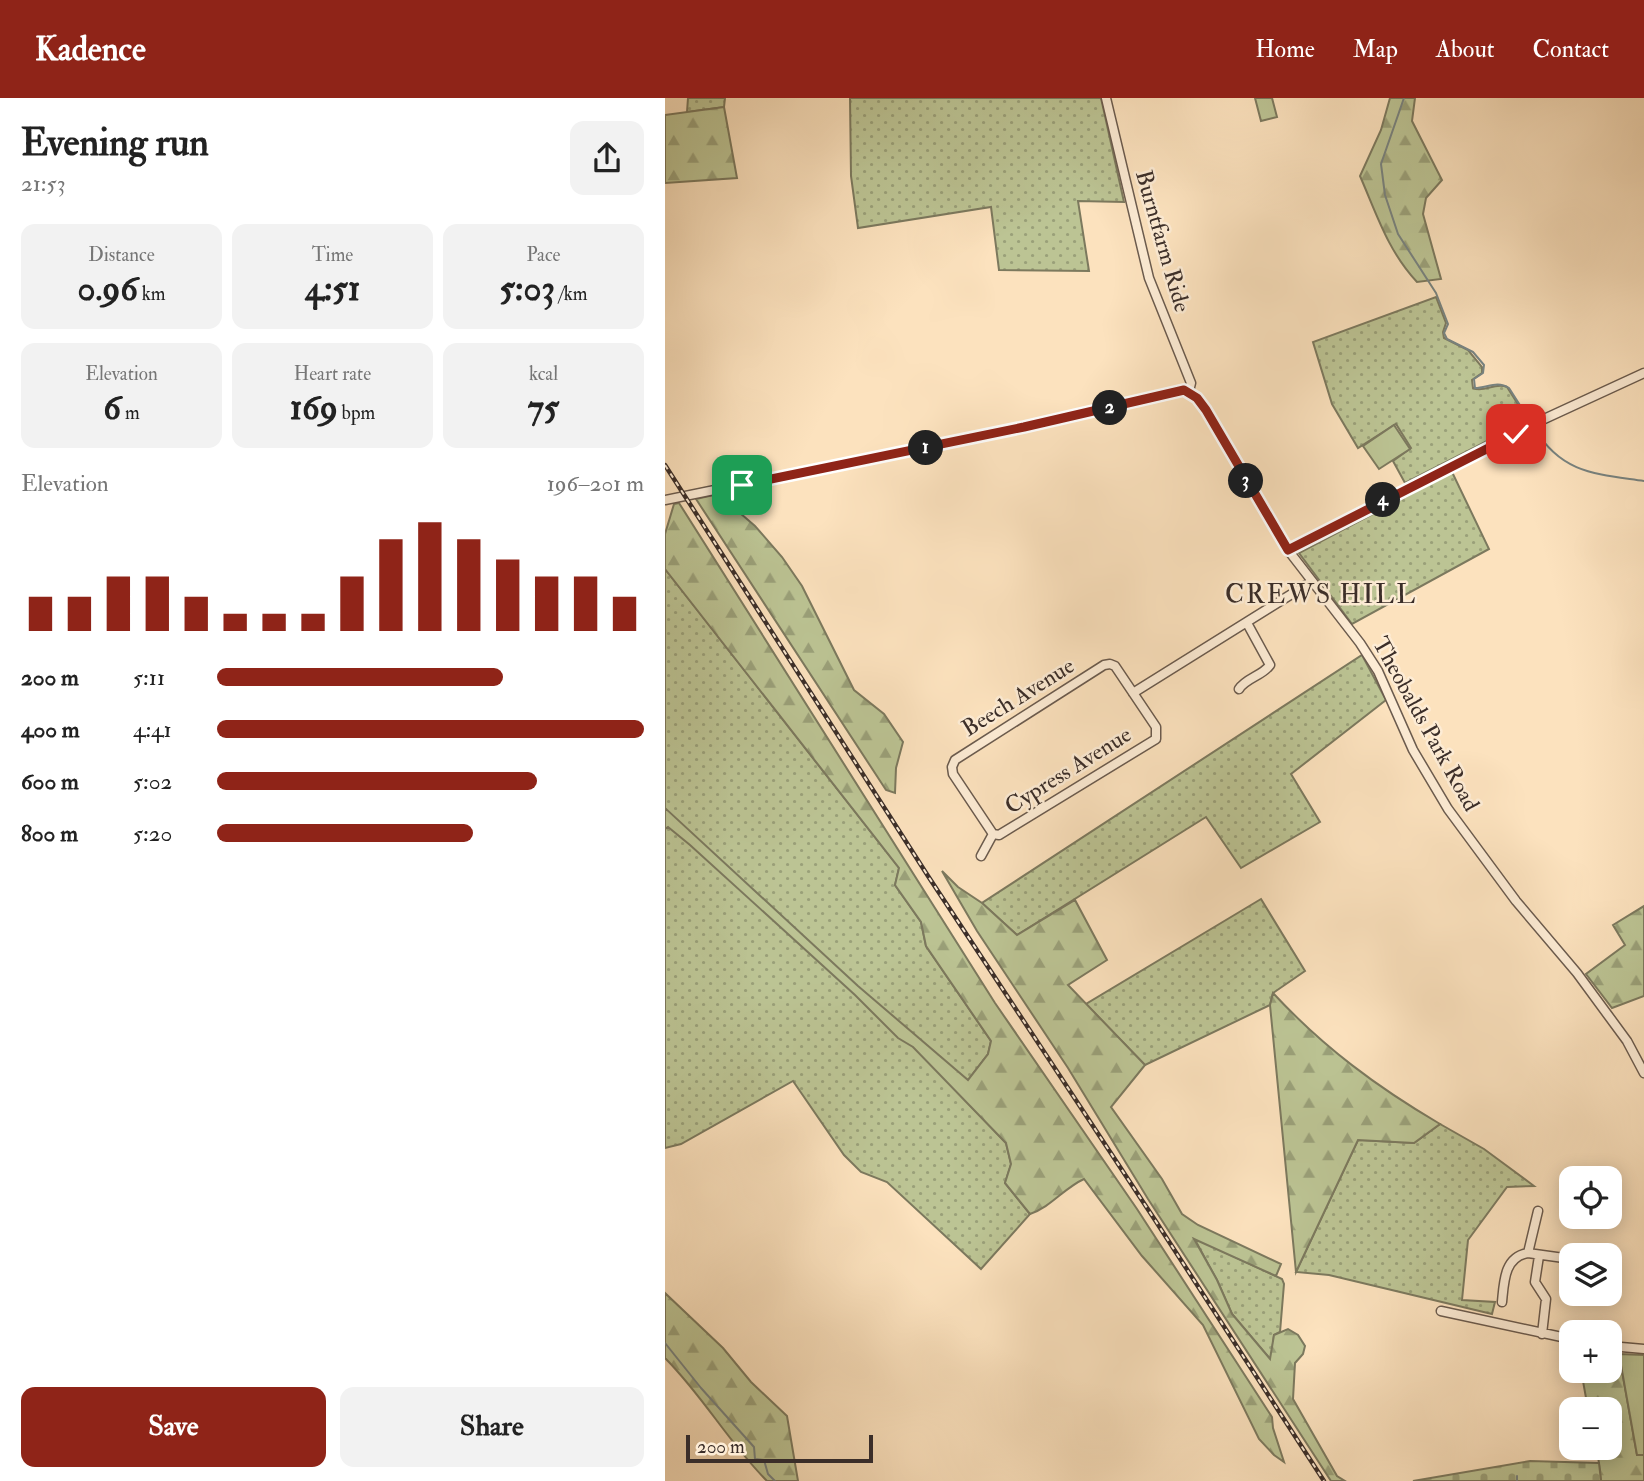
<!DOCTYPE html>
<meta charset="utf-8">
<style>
body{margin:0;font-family:"IM FELL Double Pica",serif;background:#f2f2f2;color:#222;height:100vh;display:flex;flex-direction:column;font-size:26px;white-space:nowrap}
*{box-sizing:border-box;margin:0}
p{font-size:23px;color:#767676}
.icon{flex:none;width:38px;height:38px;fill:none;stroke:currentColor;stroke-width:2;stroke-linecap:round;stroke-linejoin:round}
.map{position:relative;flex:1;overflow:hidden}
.side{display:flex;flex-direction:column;background:#fff;width:665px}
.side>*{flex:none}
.tools{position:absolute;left:894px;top:1068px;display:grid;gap:14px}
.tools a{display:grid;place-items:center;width:63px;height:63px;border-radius:14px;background:#fff;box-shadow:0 4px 18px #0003;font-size:35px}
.scale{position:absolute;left:21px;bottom:18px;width:187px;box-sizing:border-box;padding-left:7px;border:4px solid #3b2e29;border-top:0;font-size:19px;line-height:24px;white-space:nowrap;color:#3b2e29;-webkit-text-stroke:5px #fdecd5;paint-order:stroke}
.pin{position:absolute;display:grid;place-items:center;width:60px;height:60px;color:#fff;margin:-30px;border-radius:14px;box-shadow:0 4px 10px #0006}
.km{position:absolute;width:35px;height:35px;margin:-18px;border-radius:50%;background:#222;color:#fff;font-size:19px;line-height:35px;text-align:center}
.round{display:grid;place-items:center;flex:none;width:74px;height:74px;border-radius:14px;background:#f2f2f2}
.summary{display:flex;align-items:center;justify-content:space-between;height:119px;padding:0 21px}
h1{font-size:38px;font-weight:700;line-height:52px}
.metrics{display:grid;grid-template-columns:repeat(3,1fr);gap:10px;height:119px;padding:7px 21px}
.metrics div{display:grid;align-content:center;border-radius:14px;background:#f2f2f2;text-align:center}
.metrics b{font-size:35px;font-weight:700}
.metrics small{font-size:19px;font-weight:400}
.metrics p{font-size:19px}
.chart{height:196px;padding:14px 21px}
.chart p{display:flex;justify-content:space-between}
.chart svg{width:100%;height:126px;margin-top:7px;stroke:#8f2418;stroke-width:6}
.primary-button{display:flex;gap:14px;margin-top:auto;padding:14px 21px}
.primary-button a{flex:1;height:80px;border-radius:14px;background:#8f2418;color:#fff;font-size:28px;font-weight:700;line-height:80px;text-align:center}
.primary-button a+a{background:#f2f2f2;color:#222}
ul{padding:0 21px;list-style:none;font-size:23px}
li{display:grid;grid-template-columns:112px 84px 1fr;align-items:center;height:52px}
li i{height:18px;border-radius:9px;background:#8f2418}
header{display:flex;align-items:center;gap:42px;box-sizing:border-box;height:98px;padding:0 35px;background:#8f2418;color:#fff}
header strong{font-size:33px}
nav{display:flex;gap:38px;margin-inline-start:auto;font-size:24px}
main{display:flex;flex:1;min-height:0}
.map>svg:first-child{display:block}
.grass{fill:url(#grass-dots);stroke:#7c795e;stroke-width:2}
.forest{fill:url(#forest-firs);stroke:#7c795e;stroke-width:2}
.cemetery{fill:url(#cemetery-stones);stroke:#7c795e;stroke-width:2}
.garden{fill:#bcc494;stroke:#7c795e;stroke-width:2}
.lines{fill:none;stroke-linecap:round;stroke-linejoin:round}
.stream{stroke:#788380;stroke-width:2}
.minor-casing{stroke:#6b5b4e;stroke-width:11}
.minor{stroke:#fdecd5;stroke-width:8}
.rail-casing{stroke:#3b2e29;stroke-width:4.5}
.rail{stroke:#fdecd5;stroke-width:2;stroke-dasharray:5;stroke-linecap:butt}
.route-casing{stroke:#fff;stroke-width:14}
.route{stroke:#8f2418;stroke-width:9}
.labels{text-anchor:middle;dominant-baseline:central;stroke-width:5;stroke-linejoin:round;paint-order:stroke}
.street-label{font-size:23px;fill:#3b2e29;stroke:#fdecd5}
.quarter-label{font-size:26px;letter-spacing:2px;fill:#3b2e29;stroke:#fdecd5}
</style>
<header>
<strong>Kadence</strong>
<nav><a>Home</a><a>Map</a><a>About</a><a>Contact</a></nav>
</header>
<main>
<section class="side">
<div class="summary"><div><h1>Evening run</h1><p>21:53</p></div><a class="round"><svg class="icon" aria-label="share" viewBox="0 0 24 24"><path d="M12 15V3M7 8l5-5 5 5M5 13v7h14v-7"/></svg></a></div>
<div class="metrics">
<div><p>Distance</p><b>0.96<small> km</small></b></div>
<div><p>Time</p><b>4:51</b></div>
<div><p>Pace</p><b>5:03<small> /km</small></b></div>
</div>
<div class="metrics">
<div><p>Elevation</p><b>6<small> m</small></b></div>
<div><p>Heart rate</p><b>169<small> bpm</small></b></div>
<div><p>kcal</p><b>75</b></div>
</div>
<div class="chart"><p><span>Elevation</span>196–201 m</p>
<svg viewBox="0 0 160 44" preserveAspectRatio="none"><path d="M5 44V32M15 44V32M25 44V25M35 44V25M45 44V32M55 44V38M65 44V38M75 44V38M85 44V25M95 44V12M105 44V6M115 44V12M125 44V19M135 44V25M145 44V25M155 44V32"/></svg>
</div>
<ul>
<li><b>200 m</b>5:11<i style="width:67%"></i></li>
<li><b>400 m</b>4:41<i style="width:100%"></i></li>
<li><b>600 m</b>5:02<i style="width:75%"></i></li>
<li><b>800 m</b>5:20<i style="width:60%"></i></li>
</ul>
<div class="primary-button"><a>Save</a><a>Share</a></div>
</section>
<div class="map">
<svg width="979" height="1383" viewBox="0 0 979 1383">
<defs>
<pattern id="grass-dots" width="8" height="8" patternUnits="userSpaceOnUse" patternTransform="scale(1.75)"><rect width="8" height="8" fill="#bcc494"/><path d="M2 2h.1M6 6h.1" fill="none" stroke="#9aa079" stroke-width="1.8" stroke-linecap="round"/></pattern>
<pattern id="forest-firs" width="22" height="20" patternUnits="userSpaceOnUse" patternTransform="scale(1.75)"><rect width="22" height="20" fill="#bcc494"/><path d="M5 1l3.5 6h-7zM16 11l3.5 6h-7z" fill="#9aa079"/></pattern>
<pattern id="cemetery-stones" width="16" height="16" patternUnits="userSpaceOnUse" patternTransform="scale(1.75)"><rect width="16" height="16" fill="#bcc494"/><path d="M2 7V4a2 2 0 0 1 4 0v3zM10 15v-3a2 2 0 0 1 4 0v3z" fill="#9aa079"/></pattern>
</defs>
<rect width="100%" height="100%" fill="#fce2be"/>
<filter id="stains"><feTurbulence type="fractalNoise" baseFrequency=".00286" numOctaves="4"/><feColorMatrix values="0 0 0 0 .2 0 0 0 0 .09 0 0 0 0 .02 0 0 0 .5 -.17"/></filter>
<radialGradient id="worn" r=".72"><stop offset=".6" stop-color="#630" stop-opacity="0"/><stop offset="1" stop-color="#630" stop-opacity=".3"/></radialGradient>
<path class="grass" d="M 23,0 L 60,0 L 59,9 L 22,14 Z
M 185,0 L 436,0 L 459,104 L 413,103 L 424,173 L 334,172 L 326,109 L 193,130 L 186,78 Z
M 771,199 L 781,225 L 778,234 L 779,240 L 803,252 L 817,269 L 817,275 L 807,282 L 808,290 C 819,295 830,284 842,289 L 863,322 L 740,385 L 728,363 L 746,350 L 731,326 L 693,350 L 667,306 L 648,244 Z
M 787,374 L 824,451 L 687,526 L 634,455 Z
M 0,471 L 234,770 L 230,787 L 256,824 L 261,848 L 326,943 L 323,956 L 293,995 L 341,1045 L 346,1066 L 340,1085 L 365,1116 L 316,1171 L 222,1084 L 196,1074 L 179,1057 L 128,983 L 16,1046 L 0,1050 Z
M 697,557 L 721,602 L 626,676 L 655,724 L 576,770 L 541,719 L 352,837 L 317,805 Z
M 596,801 L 640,873 L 608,895 L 605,907 L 480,967 L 421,906 Z
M 775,1026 L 819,1051 L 869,1088 L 842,1089 L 803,1142 L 797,1202 L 830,1204 L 827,1216 L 664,1177 L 631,1174 L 693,1042 L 749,1045 Z
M 529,1140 L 617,1181 L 619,1186 L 615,1234 L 609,1237 L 606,1262 L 567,1216 L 552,1182 Z"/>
<path class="forest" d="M 725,0 L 750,0 L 747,23 L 777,82 L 761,100 L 758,116 L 776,181 L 752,184 C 723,153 712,117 695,78 L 716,32 Z
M 59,9 L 72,80 L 0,85 L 0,17 Z
M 53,396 L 90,428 L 117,459 L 137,488 L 189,592 L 219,616 L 238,644 L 231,670 L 230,695 L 221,692 L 31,401 Z
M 14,405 L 330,905 L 472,1111 L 607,1319 L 608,1330 L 619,1364 L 609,1357 L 594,1341 L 538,1227 L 477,1158 L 419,1081 C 399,1090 386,1109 365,1116 L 340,1085 L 346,1066 L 341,1045 L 248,949 L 233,940 L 190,897 L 25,747 L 3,729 L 0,731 L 0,710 L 193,888 L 303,982 L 323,956 L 326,943 L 261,848 L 256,824 L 230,787 L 234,770 L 0,471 L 0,436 L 9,406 Z
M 277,773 L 293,789 L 317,805 L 352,837 L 410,802 L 442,862 L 403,887 L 480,967 L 446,1009 L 497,1081 L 517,1116 L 533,1127 L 616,1166 L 611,1178 L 529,1141 L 552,1182 L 567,1216 L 605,1261 L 609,1237 L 623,1231 L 633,1237 L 640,1248 L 638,1256 L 630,1265 L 628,1301 L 672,1378 L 680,1383 L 666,1383 L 483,1101 L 403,970 L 312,833 Z
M 979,808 L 979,898 L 947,910 L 921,876 L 960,847 L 948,827 Z
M 608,895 C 658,949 712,989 775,1026 L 749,1045 L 693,1042 L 631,1174 L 605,907 Z
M 0,1195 L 58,1250 L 86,1284 L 122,1318 L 133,1383 L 102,1383 C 64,1345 38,1298 0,1260 Z
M 945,1254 L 954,1256 L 972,1357 L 979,1357 L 979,1383 L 936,1383 L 932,1349 L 945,1349 L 945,1311 L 923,1311 L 916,1272 L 945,1272 Z"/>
<path class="cemetery" d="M 865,1363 L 934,1365 L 936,1383 L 748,1383 Z"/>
<path class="garden" d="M 590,0 L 607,0 L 612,19 L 596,23 Z
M 729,327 L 745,351 L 714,371 L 698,348 Z
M 954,1256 L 979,1257 L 979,1357 L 972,1357 Z"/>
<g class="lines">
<path class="stream" d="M 739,0 L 716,66 L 720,97 L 733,136 L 771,195 L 783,226 L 779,235 L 782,241 L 808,254 L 819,267 L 818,275 L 809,281 L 810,290 C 822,290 832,282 844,290 L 865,323
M 870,331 C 897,376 932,376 979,383
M 0,1245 L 36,1290 L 89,1349 L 90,1361 L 99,1362 L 103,1376 L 110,1383
M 852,1378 L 852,1383"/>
<defs>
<path id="minor" d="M 441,0 L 484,180 L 526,285 L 524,293
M 0,402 L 370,327 L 512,293 C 527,291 533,301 541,312 L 623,452 L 695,545 L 713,573 L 748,652 L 783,711 L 851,803 L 912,875 L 962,943 L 979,975
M 623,452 L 877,322 L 979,275
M 445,566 L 450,568 L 491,629 L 491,641 L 334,737 L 328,736 L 288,676 L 287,669 L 290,662 L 439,567 Z
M 574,591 C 581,580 597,578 605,567 L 582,525
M 468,595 L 646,484
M 316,758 L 328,736
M 873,1113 L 863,1155 L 906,1161
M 874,1158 L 870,1184 L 881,1201 L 877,1236
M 837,1204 C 839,1184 839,1159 863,1155
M 776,1213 L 906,1241
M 945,1248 L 979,1251"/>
</defs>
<use href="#minor" class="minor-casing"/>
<use href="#minor" class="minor"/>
<defs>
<path id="rail" d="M 0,367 L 263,778 L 490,1122 L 659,1383"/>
</defs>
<use href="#rail" class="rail-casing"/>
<use href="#rail" class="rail"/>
</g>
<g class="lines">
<defs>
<path id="route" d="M 77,387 L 359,329 L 519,292 L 532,300 L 541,312 L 623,452 L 851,336"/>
</defs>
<use href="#route" class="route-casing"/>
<use href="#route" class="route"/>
</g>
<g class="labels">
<g class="street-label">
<text transform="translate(498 143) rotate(74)">Burntfarm Ride</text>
<text transform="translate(353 599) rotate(-32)">Beech Avenue</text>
<text transform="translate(761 626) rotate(61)">Theobalds Park Road</text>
<text transform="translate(403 672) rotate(-32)">Cypress Avenue</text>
</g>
<g class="quarter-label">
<text x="656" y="497">CREWS HILL</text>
</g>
</g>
<rect width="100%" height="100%" filter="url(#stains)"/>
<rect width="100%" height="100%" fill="url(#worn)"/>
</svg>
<div class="tools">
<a><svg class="icon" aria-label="locate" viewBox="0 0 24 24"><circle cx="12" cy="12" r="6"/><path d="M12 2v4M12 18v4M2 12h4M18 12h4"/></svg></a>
<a><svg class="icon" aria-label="layers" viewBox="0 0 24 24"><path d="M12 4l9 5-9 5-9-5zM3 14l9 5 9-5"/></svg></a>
<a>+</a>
<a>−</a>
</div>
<div class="scale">200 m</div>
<div class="pin" style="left:77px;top:387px;background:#1e9e55"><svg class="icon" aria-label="arrive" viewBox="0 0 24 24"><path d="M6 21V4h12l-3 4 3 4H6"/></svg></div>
<div class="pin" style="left:851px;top:336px;background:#d93025"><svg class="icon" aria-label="check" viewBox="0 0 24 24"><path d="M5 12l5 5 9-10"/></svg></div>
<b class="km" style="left:261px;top:350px">1</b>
<b class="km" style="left:445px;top:310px">2</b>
<b class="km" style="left:581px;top:383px">3</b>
<b class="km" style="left:718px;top:402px">4</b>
</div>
</main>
